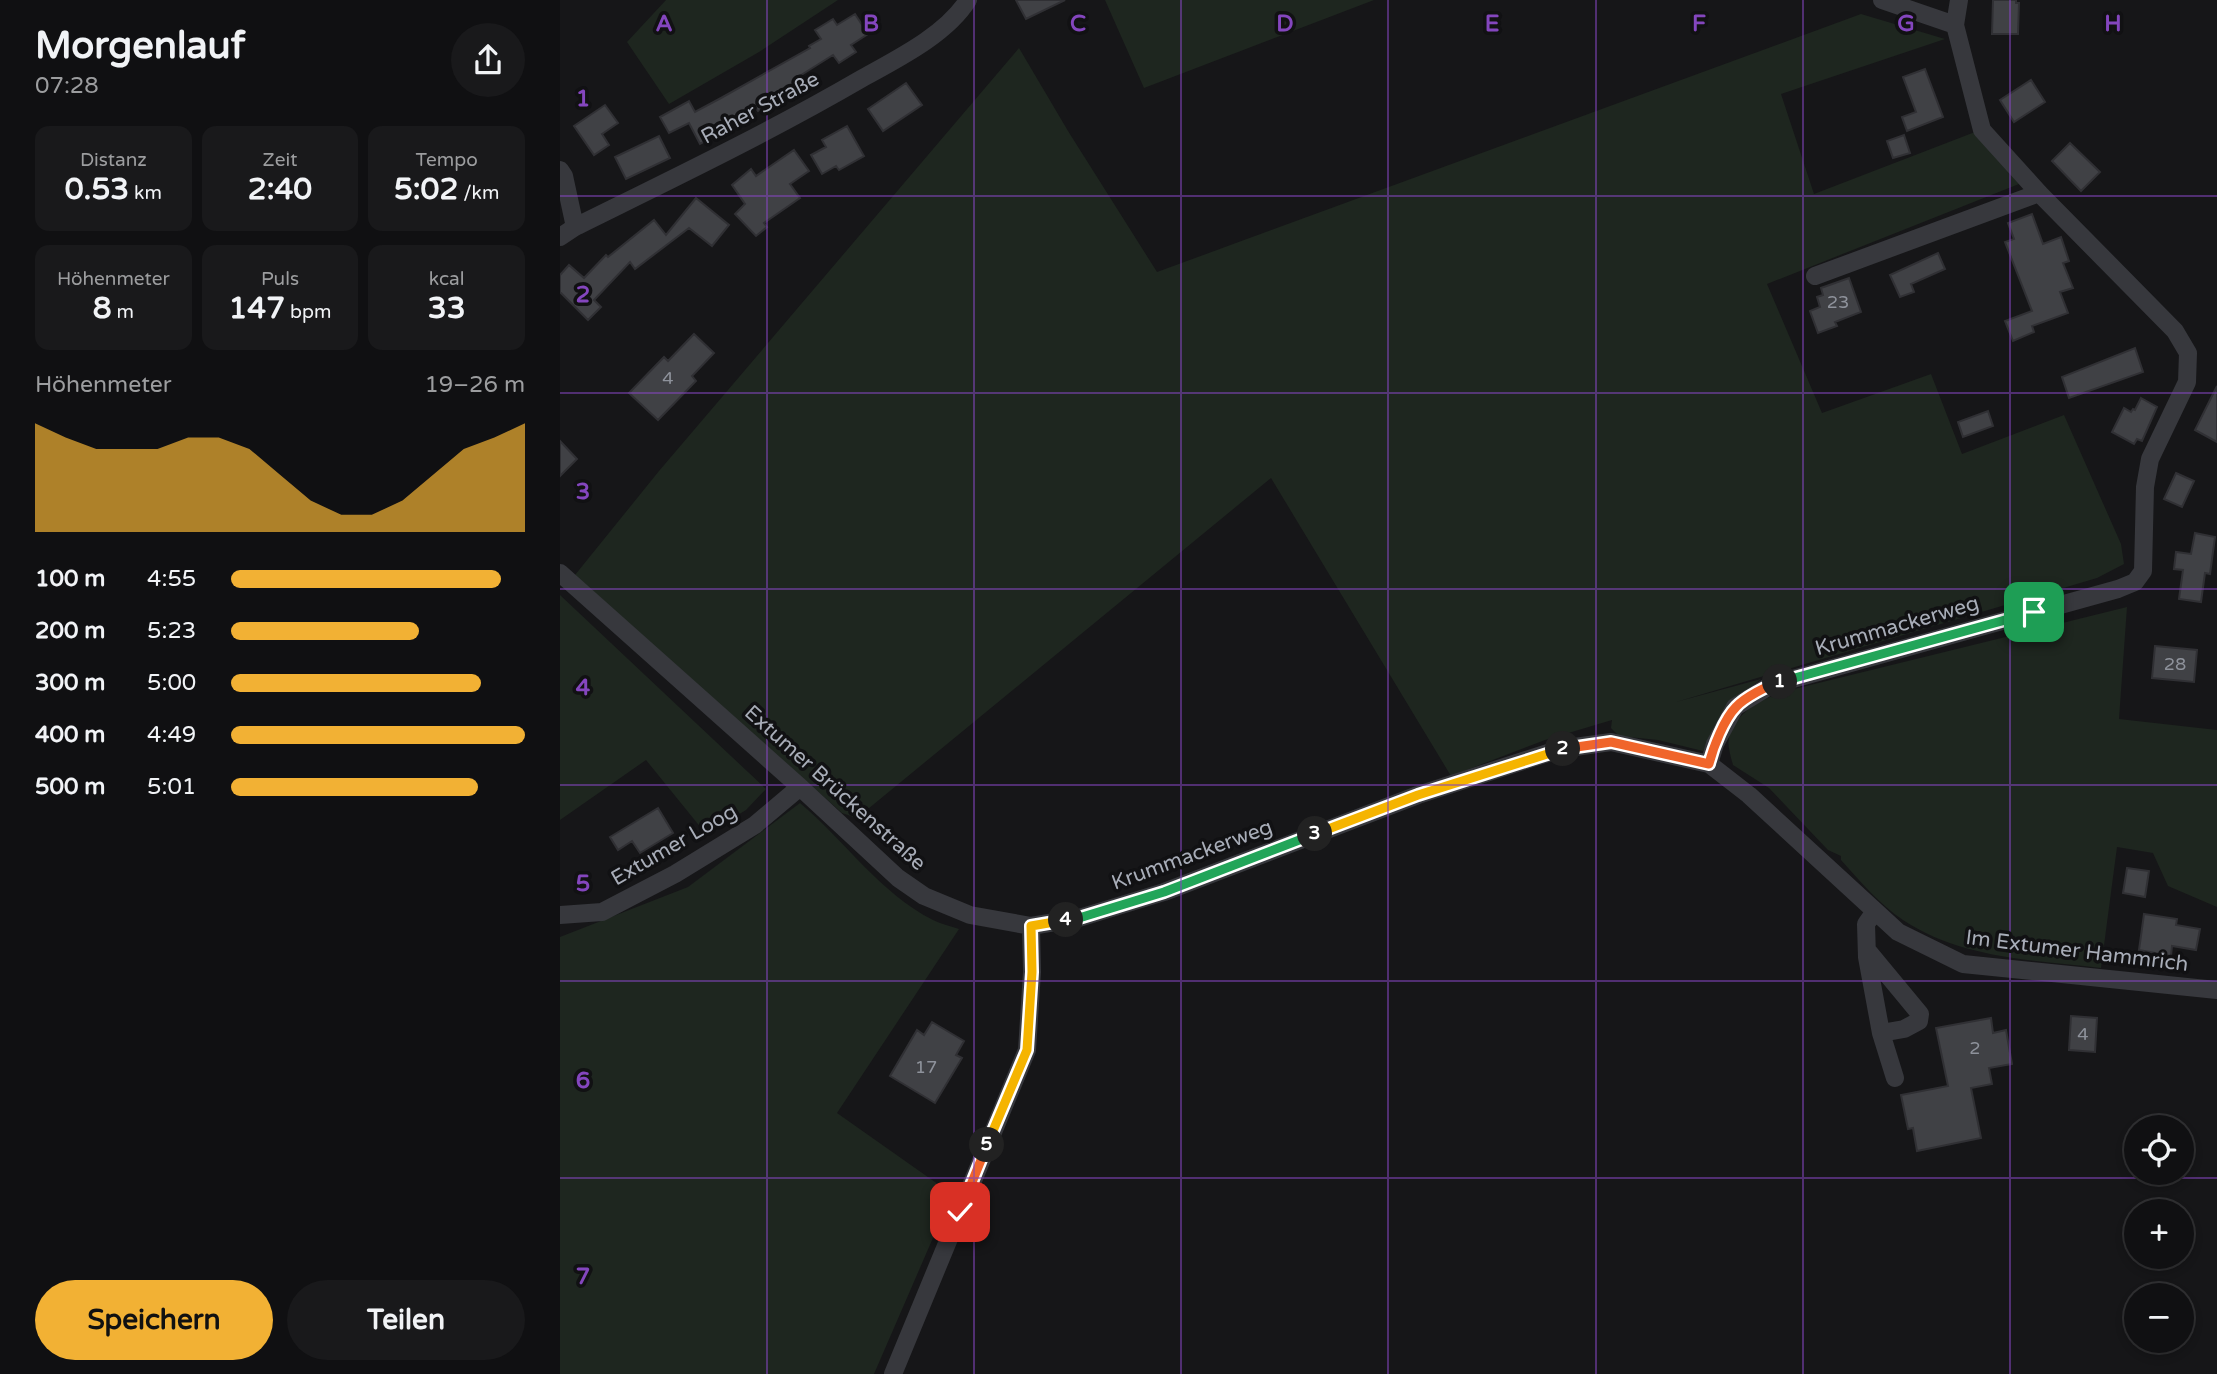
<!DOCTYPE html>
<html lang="de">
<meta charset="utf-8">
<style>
body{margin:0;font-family:"Varela Round",sans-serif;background:#19191b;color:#f1f3f6;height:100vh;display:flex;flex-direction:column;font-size:26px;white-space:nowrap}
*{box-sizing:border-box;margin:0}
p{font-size:23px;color:#9c9d9f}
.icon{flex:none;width:38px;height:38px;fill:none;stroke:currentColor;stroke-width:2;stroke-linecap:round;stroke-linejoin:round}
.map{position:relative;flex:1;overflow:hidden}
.panel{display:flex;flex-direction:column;background:#101012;width:560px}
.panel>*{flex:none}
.fabs{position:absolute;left:1564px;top:1115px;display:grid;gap:14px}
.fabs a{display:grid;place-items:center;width:70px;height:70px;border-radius:50%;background:#101012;box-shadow:0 4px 10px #0003,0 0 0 2px #303032;font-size:35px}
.pin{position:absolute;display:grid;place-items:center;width:60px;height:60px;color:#fff;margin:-30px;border-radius:14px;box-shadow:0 4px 10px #0006}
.km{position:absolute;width:35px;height:35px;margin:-18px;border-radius:50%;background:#222;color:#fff;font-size:19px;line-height:35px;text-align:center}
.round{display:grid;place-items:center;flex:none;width:74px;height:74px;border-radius:37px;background:#19191b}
.headline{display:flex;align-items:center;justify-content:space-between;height:119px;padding:0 35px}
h1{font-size:38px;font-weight:700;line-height:52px}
.figures{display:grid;grid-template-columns:repeat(3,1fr);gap:10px;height:119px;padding:7px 35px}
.figures div{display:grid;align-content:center;border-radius:14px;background:#19191b;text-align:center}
.figures b{font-size:30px;font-weight:700}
.figures small{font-size:19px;font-weight:400}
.figures p{font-size:19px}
.chart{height:196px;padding:14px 35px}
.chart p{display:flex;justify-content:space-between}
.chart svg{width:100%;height:126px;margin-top:7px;fill:#f2b134;opacity:.7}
.button{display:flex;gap:14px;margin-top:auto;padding:14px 35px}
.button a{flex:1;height:80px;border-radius:42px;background:#f2b134;color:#111;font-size:28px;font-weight:700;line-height:80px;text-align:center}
.button a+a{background:#19191b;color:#f1f3f6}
ul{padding:0 35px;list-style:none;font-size:23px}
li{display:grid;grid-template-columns:112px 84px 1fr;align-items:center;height:52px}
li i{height:18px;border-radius:9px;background:#f2b134}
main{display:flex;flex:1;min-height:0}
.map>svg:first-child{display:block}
.green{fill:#1e261f}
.building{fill:#404145;stroke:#303034;stroke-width:2}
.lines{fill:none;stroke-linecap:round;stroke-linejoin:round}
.minor{stroke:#37383d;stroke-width:18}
.split-1-casing{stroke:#fff;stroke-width:14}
.split-2-casing{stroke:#fff;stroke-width:14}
.split-3-casing{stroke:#fff;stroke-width:14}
.split-4-casing{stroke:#fff;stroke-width:14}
.split-5-casing{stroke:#fff;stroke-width:14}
.split-6-casing{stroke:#fff;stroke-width:14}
.split-1{stroke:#22a559;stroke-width:9}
.split-2{stroke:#f0652b;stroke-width:9}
.split-3{stroke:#f5b400;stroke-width:9}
.split-4{stroke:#22a559;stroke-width:9}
.split-5{stroke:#f5b400;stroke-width:9}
.split-6{stroke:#f0652b;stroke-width:9}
.grid{fill:none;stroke:#8446be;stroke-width:2;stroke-opacity:0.55}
.labels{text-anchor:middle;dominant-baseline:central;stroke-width:7;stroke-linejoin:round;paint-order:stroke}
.number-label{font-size:18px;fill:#8e929b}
.street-label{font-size:21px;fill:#a8adb8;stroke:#111113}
.grid-label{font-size:23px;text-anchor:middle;font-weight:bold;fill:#8446be;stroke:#111113;stroke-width:7;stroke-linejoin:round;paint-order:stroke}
</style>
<main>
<section class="panel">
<div class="headline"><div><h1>Morgenlauf</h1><p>07:28</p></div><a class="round"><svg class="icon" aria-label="share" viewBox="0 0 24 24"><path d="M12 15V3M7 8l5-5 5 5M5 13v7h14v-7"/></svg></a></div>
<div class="figures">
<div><p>Distanz</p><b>0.53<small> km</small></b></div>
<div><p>Zeit</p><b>2:40</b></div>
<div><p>Tempo</p><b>5:02<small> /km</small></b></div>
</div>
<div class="figures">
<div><p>Höhenmeter</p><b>8<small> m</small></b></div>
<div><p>Puls</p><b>147<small> bpm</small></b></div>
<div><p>kcal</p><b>33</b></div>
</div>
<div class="chart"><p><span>Höhenmeter</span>19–26 m</p>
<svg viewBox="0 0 160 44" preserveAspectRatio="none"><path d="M0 44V6L10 11L20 15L30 15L40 15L50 11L60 11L70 15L80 24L90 33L100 38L110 38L120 33L130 24L140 15L150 11L160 6V44z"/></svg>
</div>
<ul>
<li><b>100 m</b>4:55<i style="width:92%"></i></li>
<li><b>200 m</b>5:23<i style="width:64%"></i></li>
<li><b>300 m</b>5:00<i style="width:85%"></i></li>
<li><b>400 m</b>4:49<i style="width:100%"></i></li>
<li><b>500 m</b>5:01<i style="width:84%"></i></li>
</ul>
<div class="button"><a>Speichern</a><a>Teilen</a></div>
</section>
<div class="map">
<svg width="1657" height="1374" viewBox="0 0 1657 1374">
<rect width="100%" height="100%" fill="#161618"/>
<path class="green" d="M 106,0 L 278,0 L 199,52 L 109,104 L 67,42 Z
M 545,0 L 814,0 L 584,88 Z
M 1301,14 L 1385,39 L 1221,94 L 1254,194 L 1415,132 L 1459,184 L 1207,284 L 1262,413 L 1371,374 L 1402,454 L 1504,415 L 1561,544 L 1564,564 L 1537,578 L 1116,702 L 1201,679 L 1169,705 L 1143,751 L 1098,740 L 1059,736 L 1051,728 L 1052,720 L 985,740 L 891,776 L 711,478 L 297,818 L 282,813 L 15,575 L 99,471 L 459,48 L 508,131 L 597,272 Z
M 0,595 L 206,789 L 186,810 L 146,834 L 86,760 L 0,820 Z
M 1567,607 L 1559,719 L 1657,730 L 1657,907 L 1608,886 L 1593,853 L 1557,847 L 1541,968 C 1474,960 1402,959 1343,920 C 1319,904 1300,881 1281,860 L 1281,856 L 1268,850 L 1209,788 L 1173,765 C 1171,757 1167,745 1169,738 C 1176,711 1202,699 1226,691 Z
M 240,803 C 285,841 320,893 373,920 C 381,924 391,926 399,929 L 277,1113 L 392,1194 L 314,1374 L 0,1374 L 0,937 L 128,887 Z"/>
<path class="building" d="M 456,0 L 505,0 L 466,19 Z
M 1433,0 L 1456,0 L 1456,3 L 1459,3 L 1458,34 L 1432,34 Z
M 295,14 L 308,34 L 291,45 L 296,52 L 279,63 L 273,55 L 238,77 L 243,86 L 198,111 L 196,108 L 154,131 L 157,135 L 140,144 L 129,123 L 109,133 L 100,117 L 129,101 L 135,112 L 161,98 L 250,48 L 249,46 L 261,39 L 255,30 L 273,19 L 277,25 Z
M 1365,69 L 1383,117 L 1347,131 L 1342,117 L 1356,112 L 1343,77 Z
M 1471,80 L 1485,102 L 1454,122 L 1440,100 Z
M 346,83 L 362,105 L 323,131 L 308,109 Z
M 45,105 L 58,123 L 42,134 L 49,145 L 34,155 L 14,126 Z
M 287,126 L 304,156 L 279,170 L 276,166 L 262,174 L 251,155 L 266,147 L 262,140 Z
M 1344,135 L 1350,153 L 1333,158 L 1327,141 Z
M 99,136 L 110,158 L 66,179 L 55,157 Z
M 1510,143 L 1540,172 L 1521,191 L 1492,161 Z
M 234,150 L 249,171 L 230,184 L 240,198 L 204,223 L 207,227 L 196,236 L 175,214 L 185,204 L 172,185 L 191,169 L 196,176 Z
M 136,198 L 169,225 L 152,246 L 129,228 L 75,269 L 70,262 L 34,300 L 41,307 L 28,320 L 0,292 L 0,275 L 9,265 L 24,278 L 46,255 L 48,257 L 94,220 L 106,235 Z
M 1472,214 L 1483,244 L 1501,237 L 1509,261 L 1503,263 L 1513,288 L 1500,292 L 1508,313 L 1472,326 L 1474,332 L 1453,341 L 1445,321 L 1472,311 L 1445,242 L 1454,239 L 1448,223 Z
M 1378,253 L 1385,269 L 1351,284 L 1354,292 L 1340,297 L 1330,275 Z
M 1289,278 L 1301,312 L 1275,322 L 1277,326 L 1258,333 L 1250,311 L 1260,307 L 1257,297 L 1263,295 L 1261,288 Z
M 134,334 L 154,353 L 132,376 L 136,381 L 98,420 L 69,393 L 104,357 L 108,361 Z
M 1575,348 L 1583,372 L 1509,398 L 1502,377 Z
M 1657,386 L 1657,442 L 1635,430 Z
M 1581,398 L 1597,407 L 1582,441 L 1577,439 L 1574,444 L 1552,432 L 1564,408 L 1571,412 L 1573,409 L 1575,410 Z
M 1428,411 L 1433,426 L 1403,437 L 1398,422 Z
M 0,441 L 17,459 L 0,476 Z
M 1616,473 L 1634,481 L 1622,507 L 1604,499 Z
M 1635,533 L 1655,537 L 1650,574 L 1645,573 L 1641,602 L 1619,599 L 1623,570 L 1614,569 L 1616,552 L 1631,554 Z
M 1595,646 L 1637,650 L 1634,682 L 1592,678 Z
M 98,808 L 113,833 L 80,853 L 72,841 L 58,850 L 50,837 Z
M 1567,868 L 1589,871 L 1585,897 L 1563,893 Z
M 1584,914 L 1617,919 L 1616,925 L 1640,929 L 1636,950 L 1612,946 L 1611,956 L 1579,950 Z
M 1511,1016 L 1537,1018 L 1535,1052 L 1509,1050 Z
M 1431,1018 L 1433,1033 L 1446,1030 L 1452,1064 L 1429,1068 L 1432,1084 L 1411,1088 L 1421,1138 L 1357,1151 L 1353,1128 L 1348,1129 L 1341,1095 L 1388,1086 L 1376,1028 Z
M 372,1022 L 404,1041 L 396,1055 L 402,1058 L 375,1103 L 330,1076 L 357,1030 L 364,1035 Z"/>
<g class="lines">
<path class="minor" d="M 1395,25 L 1399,0
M 0,170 L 4,176 L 15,227
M 0,237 L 15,227 C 112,179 208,133 301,79 C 337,59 386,35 408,0
M 1255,276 L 1479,193
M 0,573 L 240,787 L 338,878 L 364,896 L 410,915 L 471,926 L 519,918 L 604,892 L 858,795 L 1000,749 L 1051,742 L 1149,764 L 1189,795 L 1338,932 L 1403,964 L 1657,990
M 1149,764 L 1155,744 L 1175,707 L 1211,685 L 1558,589 L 1575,582 L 1583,571 L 1585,487 L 1590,459 L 1627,382 L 1628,353 L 1615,331 L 1479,193 L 1422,130 L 1395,25 L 1322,0
M 1315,911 L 1306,924 L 1307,957 L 1321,1033 L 1335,1078
M 0,915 L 42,912 L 115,874 L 195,825 L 240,787
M 1307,950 L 1360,1014 L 1359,1021 L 1344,1029 L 1321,1033
M 333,1374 L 467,1050 L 472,972 L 471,926"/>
</g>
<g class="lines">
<defs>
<path id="split-1" d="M 1220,682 L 1474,612"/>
<path id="split-2" d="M 1003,749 L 1051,742 L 1149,764 C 1153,748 1164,719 1176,707 C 1184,698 1208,685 1220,682"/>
<path id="split-3" d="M 755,834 L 858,795 L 1003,749"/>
<path id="split-4" d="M 506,920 L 519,918 L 604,892 L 755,834"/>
<path id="split-5" d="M 427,1145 L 467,1050 L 472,972 L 471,926 L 506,920"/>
<path id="split-6" d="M 400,1212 L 427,1145"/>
</defs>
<use href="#split-1" class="split-1-casing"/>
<use href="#split-2" class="split-2-casing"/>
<use href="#split-3" class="split-3-casing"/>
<use href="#split-4" class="split-4-casing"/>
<use href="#split-5" class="split-5-casing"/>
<use href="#split-6" class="split-6-casing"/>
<use href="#split-1" class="split-1"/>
<use href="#split-2" class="split-2"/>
<use href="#split-3" class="split-3"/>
<use href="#split-4" class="split-4"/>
<use href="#split-5" class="split-5"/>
<use href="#split-6" class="split-6"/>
</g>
<path class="grid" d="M 207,0 L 207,1374M 414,0 L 414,1374M 621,0 L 621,1374M 828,0 L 828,1374M 1036,0 L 1036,1374M 1243,0 L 1243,1374M 1450,0 L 1450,1374M 0,196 L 1657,196M 0,393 L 1657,393M 0,589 L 1657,589M 0,785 L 1657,785M 0,981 L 1657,981M 0,1178 L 1657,1178"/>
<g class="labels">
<g class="number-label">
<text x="1278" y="302">23</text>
<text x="108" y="378">4</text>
<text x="1615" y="664">28</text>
<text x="1523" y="1034">4</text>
<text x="1415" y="1048">2</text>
<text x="366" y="1067">17</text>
</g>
<g class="street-label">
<text transform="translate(200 108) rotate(-28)">Raher Straße</text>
<text transform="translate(1337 626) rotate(-16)">Krummackerweg</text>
<text transform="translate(275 788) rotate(42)">Extumer Brückenstraße</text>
<text transform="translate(114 845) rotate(-30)">Extumer Loog</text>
<text transform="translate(632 855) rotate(-20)">Krummackerweg</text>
<text transform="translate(1517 951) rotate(7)">Im Extumer Hammrich</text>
</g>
</g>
<g class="grid-label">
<text x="104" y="31">A</text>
<text x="311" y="31">B</text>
<text x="518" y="31">C</text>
<text x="725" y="31">D</text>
<text x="932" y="31">E</text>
<text x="1139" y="31">F</text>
<text x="1346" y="31">G</text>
<text x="1553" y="31">H</text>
<text x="23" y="106">1</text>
<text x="23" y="302">2</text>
<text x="23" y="499">3</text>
<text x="23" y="695">4</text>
<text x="23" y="891">5</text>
<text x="23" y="1088">6</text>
<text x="23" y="1284">7</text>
</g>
</svg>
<div class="fabs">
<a><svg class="icon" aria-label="locate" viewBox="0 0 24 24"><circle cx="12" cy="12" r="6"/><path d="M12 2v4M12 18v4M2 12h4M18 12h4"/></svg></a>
<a>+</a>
<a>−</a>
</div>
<div class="pin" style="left:1474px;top:612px;background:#1e9e55"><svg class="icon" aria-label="arrive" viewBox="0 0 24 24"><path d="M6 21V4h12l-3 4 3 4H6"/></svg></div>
<div class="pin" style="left:400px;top:1212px;background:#d93025"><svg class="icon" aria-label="check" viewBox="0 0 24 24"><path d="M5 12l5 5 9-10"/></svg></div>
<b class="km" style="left:1220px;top:682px">1</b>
<b class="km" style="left:1003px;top:749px">2</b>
<b class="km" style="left:755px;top:834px">3</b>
<b class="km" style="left:506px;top:920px">4</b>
<b class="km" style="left:427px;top:1145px">5</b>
</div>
</main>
